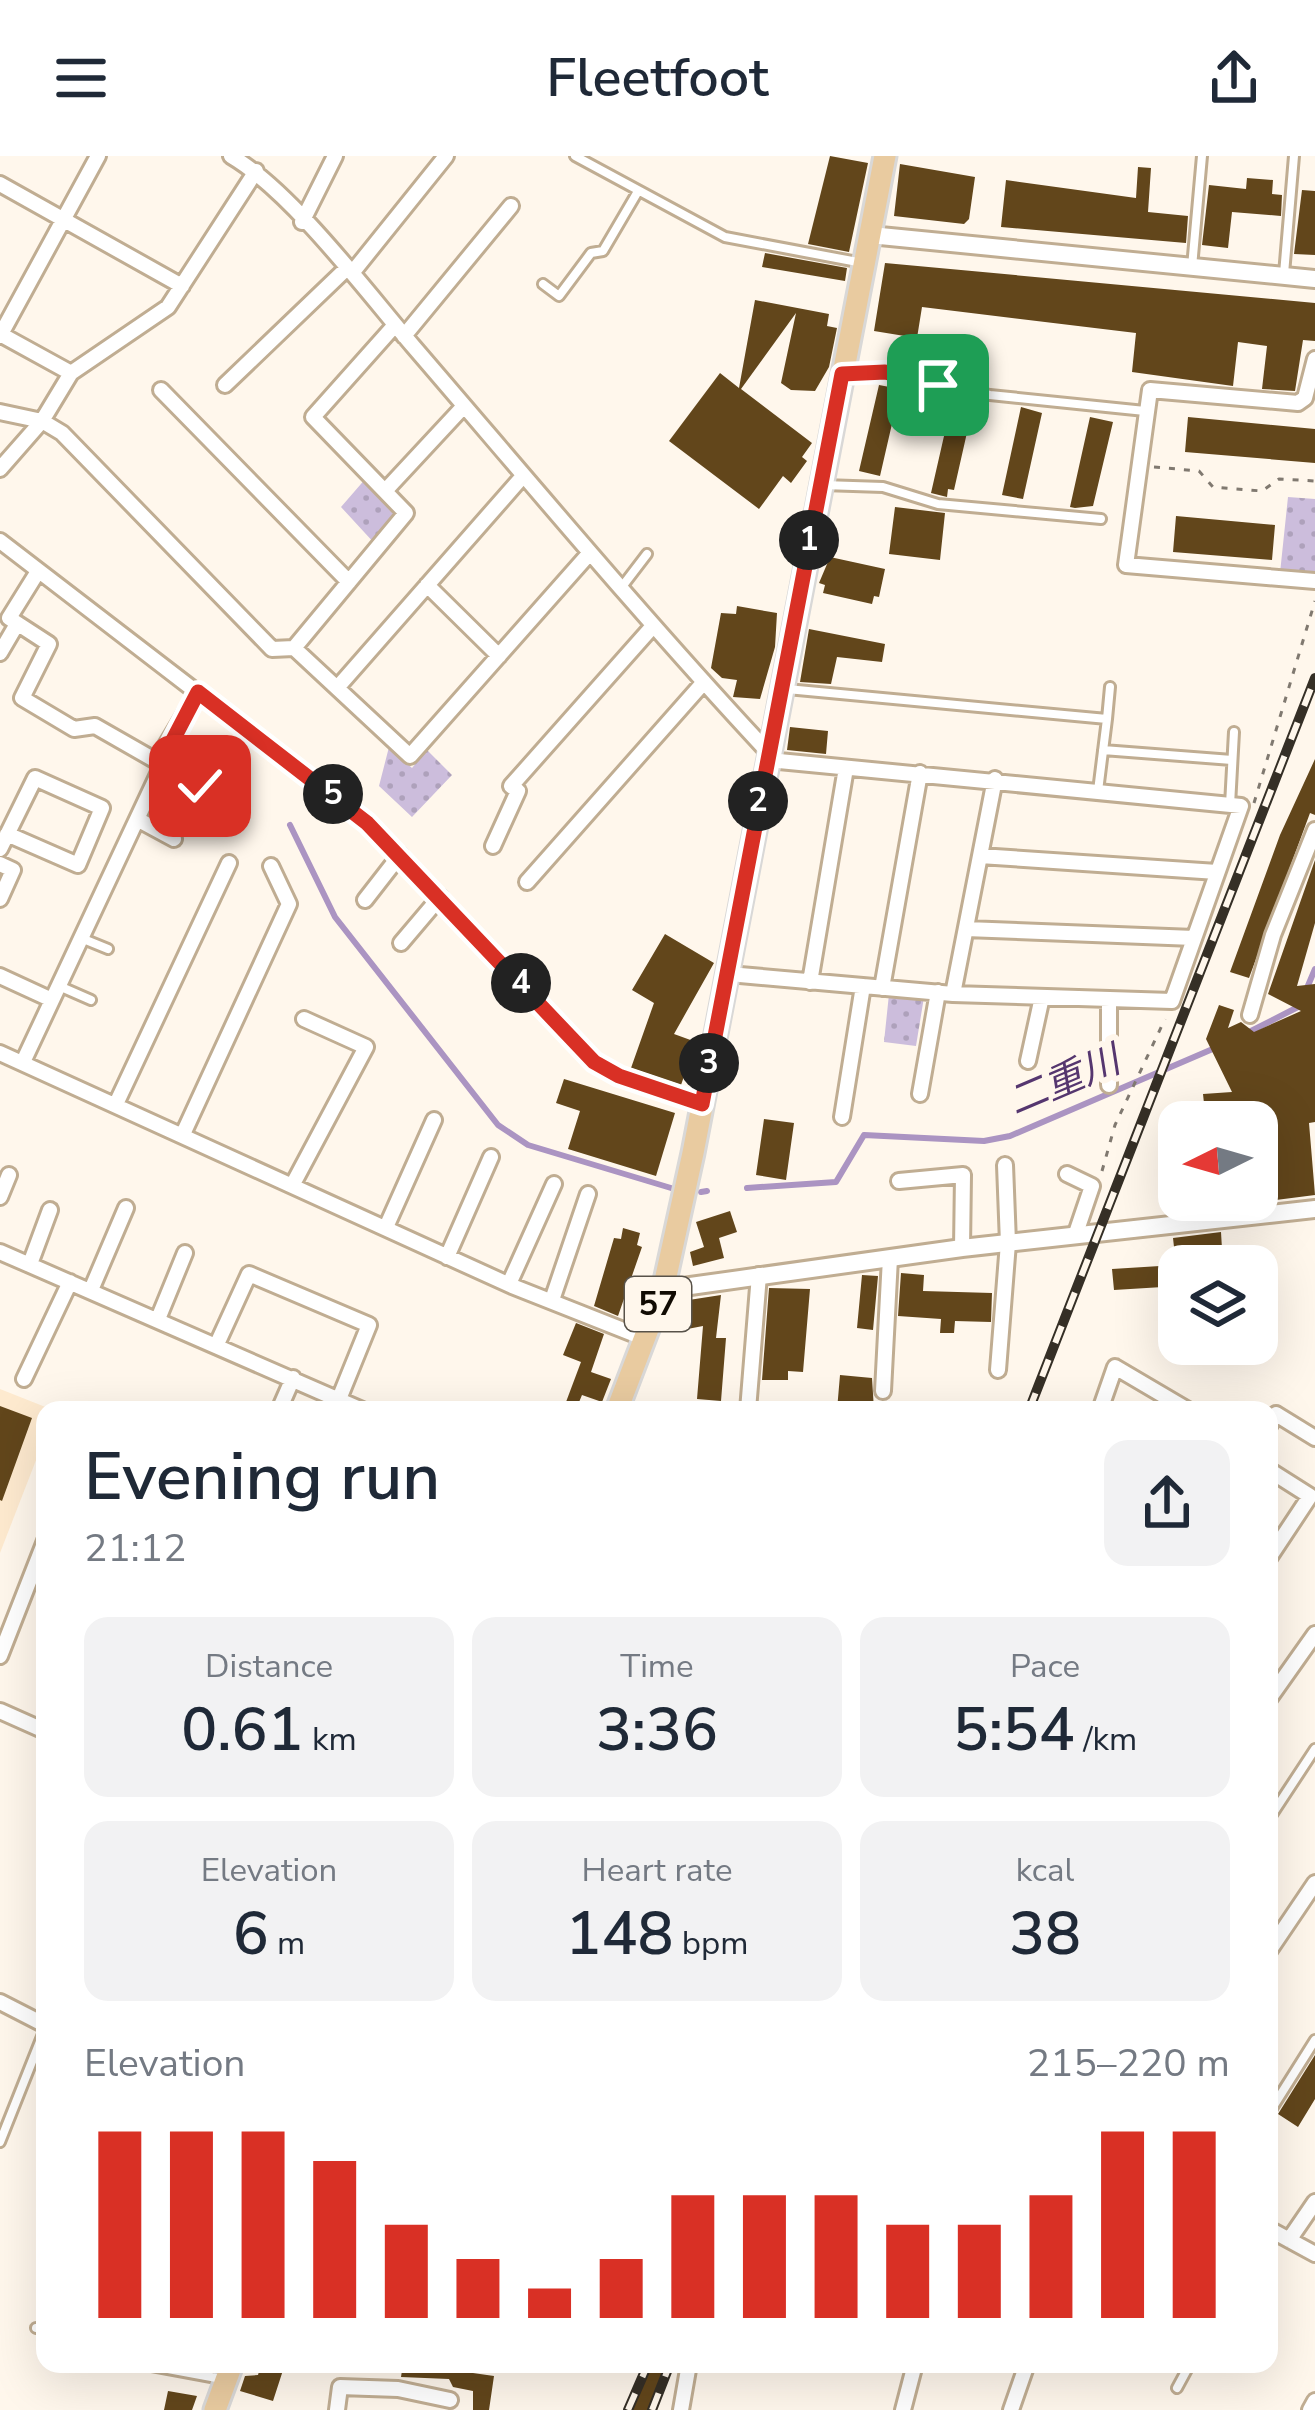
<!DOCTYPE html>
<meta charset="utf-8">
<style>
body{margin:0;font-family:"Nunito Sans","Noto Sans JP",sans-serif;background:#f2f2f3;color:#1f2937;height:100vh;display:flex;flex-direction:column;font-size:45px;white-space:nowrap}
*{box-sizing:border-box;margin:0}
p{font-size:39px;color:#747a83}
.icon{flex:none;width:66px;height:66px;fill:none;stroke:currentColor;stroke-width:2;stroke-linecap:round;stroke-linejoin:round}
.map{position:relative;flex:1;overflow:hidden}
.panel{position:absolute;left:36px;top:1245px;width:1242px;height:972px;display:flex;flex-direction:column;background:#fff;border-radius:24px;box-shadow:0 12px 48px #0002}
.panel>*{flex:none}
.needle{width:78px;rotate:265deg}
.fabs{position:absolute;left:1158px;top:945px;display:grid;gap:24px}
.fabs a{display:grid;place-items:center;width:120px;height:120px;border-radius:24px;background:#fff;box-shadow:0 12px 48px #0002;font-size:60px}
.pin{position:absolute;display:grid;place-items:center;width:102px;height:102px;color:#fff;margin:-51px;border-radius:24px;box-shadow:0 6px 18px #0006}
.km{position:absolute;width:60px;height:60px;margin:-30px;border-radius:50%;background:#222;color:#fff;font-size:33px;line-height:60px;text-align:center}
.round{display:grid;place-items:center;flex:none;width:126px;height:126px;border-radius:24px;background:#f2f2f3}
.summary{display:flex;align-items:center;justify-content:space-between;height:204px;padding:0 48px}
h1{font-size:66px;font-weight:600;line-height:90px}
.stats{display:grid;grid-template-columns:repeat(3,1fr);gap:18px;height:204px;padding:12px 48px}
.stats div{display:grid;align-content:center;border-radius:24px;background:#f2f2f3;text-align:center}
.stats b{font-size:60px;font-weight:600}
.stats small{font-size:33px;font-weight:400}
.stats p{font-size:33px}
.chart{height:336px;padding:24px 48px}
.chart p{display:flex;justify-content:space-between}
.chart svg{width:100%;height:216px;margin-top:12px;stroke:#d93025;stroke-width:6}
header{display:flex;justify-content:space-between;align-items:center;height:156px;padding:0 48px;background:#fff;font-size:54px;font-weight:600}
.map>svg:first-child{display:block}
.built{fill:#feeacf}
.park{fill:url(#park-dots)}
.lines{fill:none;stroke-linecap:round;stroke-linejoin:round}
.stream{stroke:#ab94c2;stroke-width:6}
.building{fill:#62461b}
.service-casing{stroke:#c0ad92;stroke-width:14}
.minor-casing{stroke:#c0ad92;stroke-width:20}
.tertiary-casing{stroke:#c0ad92;stroke-width:22}
.primary-casing{stroke:#d9d8d7;stroke-width:27}
.path{stroke:#807970;stroke-width:3;stroke-dasharray:6 9;stroke-linecap:butt}
.service{stroke:#fff;stroke-width:8}
.minor{stroke:#fff;stroke-width:14}
.tertiary{stroke:#fff;stroke-width:16}
.primary{stroke:#e9cba0;stroke-width:21}
.rail-casing{stroke:#352f26;stroke-width:10}
.rail{stroke:#fff7ec;stroke-width:6;stroke-dasharray:18;stroke-linecap:butt}
.route-casing{stroke:#fff;stroke-width:24}
.route{stroke:#d93025;stroke-width:15}
.labels{text-anchor:middle;dominant-baseline:central;stroke-width:12;stroke-linejoin:round;paint-order:stroke}
.shield{fill:#fff7ec;stroke:#585249;stroke-width:3}
.shield-label{font-size:33px;font-weight:bold;fill:#110b03}
.water-label{font-size:39px;font-style:italic;fill:#55366f;stroke:#fff7ec}
</style>
<header><svg class="icon" aria-label="menu" viewBox="0 0 24 24"><path d="M4 6h16M4 12h16M4 18h16"/></svg>Fleetfoot<svg class="icon" aria-label="share" viewBox="0 0 24 24"><path d="M12 15V3M7 8l5-5 5 5M5 13v7h14v-7"/></svg></header>
<div class="map">
<svg width="1315" height="2254" viewBox="0 0 1315 2254">
<defs>
<pattern id="park-dots" width="8" height="8" patternUnits="userSpaceOnUse" patternTransform="scale(3)"><rect width="8" height="8" fill="#ccbddc"/><path d="M2 2h.1M6 6h.1" fill="none" stroke="#aea1bb" stroke-width="1.8" stroke-linecap="round"/></pattern>
</defs>
<rect width="100%" height="100%" fill="#fff7ec"/>
<path class="built" d="M 0,1233 L 53,1254 L 45,1254 L 45,1281 L 0,1397 Z"/>
<path class="park" d="M 367,321 L 403,357 L 376,389 L 341,351 Z
M 1288,341 L 1315,343 L 1315,415 L 1280,417 Z
M 389,591 L 412,612 L 427,594 L 452,619 L 412,661 L 379,630 Z
M 889,838 L 924,841 L 916,890 L 884,886 Z"/>
<g class="lines">
<path class="stream" d="M 290,669 L 335,761 L 498,969 L 528,989 L 671,1032
M 1307,832 L 1315,813
M 1249,876 L 1300,850
M 747,1032 L 836,1026 L 864,979 L 984,985 L 1010,980 L 1215,892
M 701,1036 L 707,1035"/>
</g>
<path class="building" d="M 830,0 L 868,7 L 849,96 L 808,88 Z
M 900,8 L 975,21 L 969,63 L 964,68 L 894,60 Z
M 1138,11 L 1151,12 L 1148,56 L 1188,60 L 1186,87 L 1001,71 L 1006,24 L 1136,42 Z
M 1247,22 L 1273,24 L 1272,38 L 1282,39 L 1281,60 L 1232,56 L 1228,92 L 1202,89 L 1209,29 L 1246,33 Z
M 1302,34 L 1315,35 L 1315,99 L 1294,98 Z
M 765,97 L 847,112 L 845,125 L 762,111 Z
M 885,107 L 1315,147 L 1315,185 L 1303,184 L 1295,235 L 1262,233 L 1267,190 L 1238,186 L 1233,230 L 1132,216 L 1136,177 L 922,151 L 917,182 L 874,175 Z
M 755,144 L 829,158 L 827,170 L 837,172 L 829,211 L 815,235 L 791,234 L 781,227 L 796,157 L 741,233 L 812,287 L 802,301 L 807,305 L 791,327 L 783,320 L 759,353 L 669,285 L 720,217 L 739,232 Z
M 879,229 L 900,233 L 880,320 L 859,315 Z
M 952,245 L 973,250 L 954,334 L 948,333 L 947,341 L 931,337 Z
M 1021,251 L 1042,257 L 1023,343 L 1002,339 Z
M 1090,261 L 1113,266 L 1093,350 L 1075,352 L 1070,351 Z
M 1188,261 L 1315,273 L 1315,307 L 1185,296 Z
M 895,351 L 945,357 L 940,404 L 889,398 Z
M 1176,360 L 1275,369 L 1272,404 L 1173,396 Z
M 830,401 L 885,413 L 879,441 L 874,440 L 872,448 L 823,437 L 825,429 L 819,427 Z
M 737,450 L 777,457 L 775,491 L 760,543 L 733,541 L 737,524 L 722,522 L 711,512 L 721,457 L 736,458 Z
M 809,473 L 885,488 L 882,506 L 837,501 L 831,528 L 800,526 Z
M 790,571 L 828,575 L 826,598 L 787,594 Z
M 1315,603 L 1315,659 L 1310,657 L 1249,822 L 1230,816 L 1280,679 Z
M 1315,704 L 1315,767 L 1297,830 L 1315,828 L 1315,966 L 1309,967 L 1315,1039 L 1268,1045 L 1257,997 L 1257,966 L 1206,966 L 1203,938 L 1232,936 L 1206,883 L 1219,849 L 1234,854 L 1228,872 L 1241,866 L 1254,876 L 1301,855 L 1268,838 Z
M 665,778 L 714,807 L 674,878 L 696,886 L 681,929 L 631,912 L 654,847 L 632,834 Z
M 564,923 L 675,957 L 656,1020 L 568,993 L 580,955 L 556,947 Z
M 764,963 L 794,967 L 786,1024 L 756,1019 Z
M 730,1055 L 737,1076 L 719,1082 L 724,1102 L 693,1110 L 690,1096 L 704,1091 L 696,1066 Z
M 623,1072 L 640,1077 L 637,1089 L 642,1091 L 618,1160 L 594,1150 L 614,1082 L 621,1083 Z
M 1221,1076 L 1222,1093 L 1205,1095 L 1207,1110 L 1179,1110 L 1179,1130 L 1114,1134 L 1112,1113 L 1176,1109 L 1173,1082 Z
M 901,1117 L 924,1119 L 923,1135 L 992,1137 L 991,1166 L 955,1165 L 954,1177 L 940,1177 L 941,1163 L 898,1160 Z
M 862,1119 L 878,1120 L 873,1174 L 857,1172 Z
M 769,1132 L 810,1133 L 803,1216 L 788,1215 L 788,1224 L 762,1224 Z
M 721,1139 L 716,1182 L 726,1182 L 721,1245 L 697,1243 L 703,1170 L 677,1175 L 676,1146 Z
M 576,1167 L 604,1178 L 591,1216 L 611,1223 L 602,1246 L 582,1239 L 577,1251 L 566,1246 L 581,1206 L 563,1199 Z
M 840,1219 L 872,1222 L 874,1254 L 837,1254 Z
M 0,1250 L 32,1262 L 2,1345 L 0,1344 Z
M 1315,1899 L 1315,1943 L 1298,1971 L 1278,1958 Z
M 261,2208 L 285,2208 L 273,2245 L 240,2235 L 245,2220 L 258,2219 Z
M 403,2208 L 469,2208 L 473,2217 L 494,2220 L 489,2254 L 473,2254 L 473,2235 L 453,2231 L 449,2223 L 401,2221 Z
M 650,2208 L 668,2208 L 650,2254 L 630,2254 Z
M 168,2235 L 197,2240 L 192,2254 L 164,2254 Z"/>
<g class="lines">
<defs>
<path id="service" d="M 575,0 L 725,81 L 863,107
M 1192,111 L 1202,0
M 1284,118 L 1294,0
M 543,128 L 559,140 L 591,97 L 603,95 L 637,37
M 844,218 L 885,216 L 990,239 L 1145,255
M 823,329 L 883,331 L 938,348 L 1101,363
M 621,432 L 647,398
M 787,533 L 1107,563 L 1098,635
M 1107,563 L 1110,531
M 1103,594 L 1232,604
M 1230,649 L 1234,576
M 81,782 L 108,793
M 59,830 L 91,844
M 1269,1663 L 1315,1593
M 1269,1957 L 1315,1884
M 0,1986 L 45,1873
M 36,2172 L 45,2173
M 141,2208 L 222,2223
M 1177,2232 L 1190,2208"/>
<path id="minor" d="M 231,0 C 291,35 366,135 413,190 C 530,326 645,464 767,595
M 0,28 L 182,130
M 302,66 L 335,0
M 352,117 L 446,0
M 0,178 L 71,217
M 0,180 L 98,0
M 404,180 L 511,50
M 1315,203 L 1305,242 L 1298,247 L 1150,234 L 1126,409 L 1315,425
M 225,229 L 347,112
M 161,234 L 349,426
M 0,256 L 42,265 L 62,277 L 272,493 L 294,492 L 410,600 L 588,399
M 0,313 L 42,265 L 71,217 L 168,151 L 256,15
M 385,335 L 464,250
M 0,385 L 367,667 L 594,906 L 619,920 L 702,948
M 37,417 L 9,462 L 49,488 L 22,542 L 74,573 L 95,570 L 200,630
M 427,429 L 499,500
M 294,492 L 406,357 L 313,261 L 395,169
M 0,497 L 17,468
M 337,532 L 523,320
M 137,663 L 174,683
M 493,690 L 518,635 L 511,630 L 653,470
M 0,693 L 35,622 L 102,652 L 78,709 L 7,678
M 980,700 L 1217,716
M 0,708 L 13,714 L 0,743
M 527,726 L 704,526
M 365,744 L 400,699
M 966,773 L 1194,782
M 401,787 L 440,741
M 740,819 L 953,838 L 1172,845 L 1241,650 L 779,605
M 0,820 L 52,844
M 810,826 L 846,612
M 882,832 L 920,617
M 953,838 L 995,623
M 1250,859 L 1273,779 L 1315,674
M 0,897 L 512,1130 L 646,1183
M 1028,905 L 1042,841
M 23,906 L 161,612 L 165,591 L 198,536
M 1109,929 L 1109,843
M 920,938 L 938,836
M 116,948 L 229,707
M 842,961 L 863,830
M 183,978 L 289,748 L 271,710
M 1067,1018 L 1092,1030 L 1075,1080
M 899,1025 L 963,1019 L 962,1092
M 293,1028 L 366,891 L 304,863
M 0,1041 L 9,1019
M 387,1069 L 434,964
M 0,1096 L 362,1254
M 447,1101 L 491,1001
M 30,1108 L 50,1054
M 509,1128 L 554,1028
M 91,1134 L 126,1052
M 552,1144 L 588,1038
M 158,1163 L 185,1097
M 217,1188 L 249,1118 L 369,1169 L 339,1243
M 998,1214 L 1008,1087 L 1005,1009
M 24,1223 L 70,1126
M 883,1235 L 890,1102
M 279,1254 L 293,1222
M 748,1254 L 759,1119
M 1100,1254 L 1115,1211 L 1188,1254
M 1269,1270 L 1276,1258 L 1315,1282
M 1269,1314 L 1310,1340 L 1269,1402
M 0,1500 L 45,1385
M 1269,1543 L 1315,1478
M 0,1555 L 45,1575
M 1269,1795 L 1315,1727
M 0,1846 L 45,1869
M 1269,2073 L 1315,2098
M 1289,2084 L 1315,2046
M 337,2254 L 340,2231 L 398,2233 L 450,2244
M 681,2254 L 689,2208
M 903,2254 L 915,2208
M 1011,2254 L 1027,2208
M 1310,2254 L 1315,2245"/>
<path id="tertiary" d="M 870,79 L 1315,123
M 676,1132 L 962,1092 L 1315,1053"/>
<path id="primary" d="M 617,1254 L 663,1134 L 693,997 L 885,0
M 215,2254 L 232,2208"/>
</defs>
<use href="#service" class="service-casing"/>
<use href="#minor" class="minor-casing"/>
<use href="#tertiary" class="tertiary-casing"/>
<use href="#primary" class="primary-casing"/>
<path class="path" d="M 1154,311 L 1199,315 L 1213,331 L 1262,335 L 1279,323 L 1315,325
M 1254,647 L 1315,445
M 1102,1015 L 1115,969 L 1165,863"/>
<use href="#service" class="service"/>
<use href="#minor" class="minor"/>
<use href="#tertiary" class="tertiary"/>
<use href="#primary" class="primary"/>
<defs>
<path id="rail" d="M 1029,1254 L 1315,522
M 628,2254 L 648,2208
M 652,2254 L 670,2208"/>
</defs>
<use href="#rail" class="rail-casing"/>
<use href="#rail" class="rail"/>
</g>
<g class="lines">
<defs>
<path id="route" d="M 200,630 L 162,605 L 198,536 L 367,667 L 594,906 L 619,920 L 702,948 L 842,218 L 885,216 L 938,229"/>
</defs>
<use href="#route" class="route-casing"/>
<use href="#route" class="route"/>
</g>
<g class="labels">
<rect class="shield" x="625" y="1121" width="66" height="54" rx="9"/>
<g class="shield-label">
<text x="658" y="1148">57</text>
</g>
<g class="water-label">
<text transform="translate(1064 925) rotate(-23)">二重川</text>
</g>
</g>
</svg>
<div class="fabs">
<a><svg class="needle" viewBox="-14 -14 28 28"><path d="M0-13l5 13h-10z" fill="#e53935"/><path d="M0 13l5-13h-10z" fill="#747a83"/></svg></a>
<a><svg class="icon" aria-label="layers" viewBox="0 0 24 24"><path d="M12 4l9 5-9 5-9-5zM3 14l9 5 9-5"/></svg></a>
</div>
<div class="pin" style="left:938px;top:229px;background:#1e9e55"><svg class="icon" aria-label="arrive" viewBox="0 0 24 24"><path d="M6 21V4h12l-3 4 3 4H6"/></svg></div>
<div class="pin" style="left:200px;top:630px;background:#d93025"><svg class="icon" aria-label="check" viewBox="0 0 24 24"><path d="M5 12l5 5 9-10"/></svg></div>
<b class="km" style="left:809px;top:384px">1</b>
<b class="km" style="left:758px;top:645px">2</b>
<b class="km" style="left:709px;top:907px">3</b>
<b class="km" style="left:521px;top:827px">4</b>
<b class="km" style="left:333px;top:638px">5</b>
<section class="panel">
<div class="summary"><div><h1>Evening run</h1><p>21:12</p></div><a class="round"><svg class="icon" aria-label="share" viewBox="0 0 24 24"><path d="M12 15V3M7 8l5-5 5 5M5 13v7h14v-7"/></svg></a></div>
<div class="stats">
<div><p>Distance</p><b>0.61<small> km</small></b></div>
<div><p>Time</p><b>3:36</b></div>
<div><p>Pace</p><b>5:54<small> /km</small></b></div>
</div>
<div class="stats">
<div><p>Elevation</p><b>6<small> m</small></b></div>
<div><p>Heart rate</p><b>148<small> bpm</small></b></div>
<div><p>kcal</p><b>38</b></div>
</div>
<div class="chart"><p><span>Elevation</span>215–220 m</p>
<svg viewBox="0 0 160 44" preserveAspectRatio="none"><path d="M5 44V6M15 44V6M25 44V6M35 44V12M45 44V25M55 44V32M65 44V38M75 44V32M85 44V19M95 44V19M105 44V19M115 44V25M125 44V25M135 44V19M145 44V6M155 44V6"/></svg>
</div>
</section>
</div>
